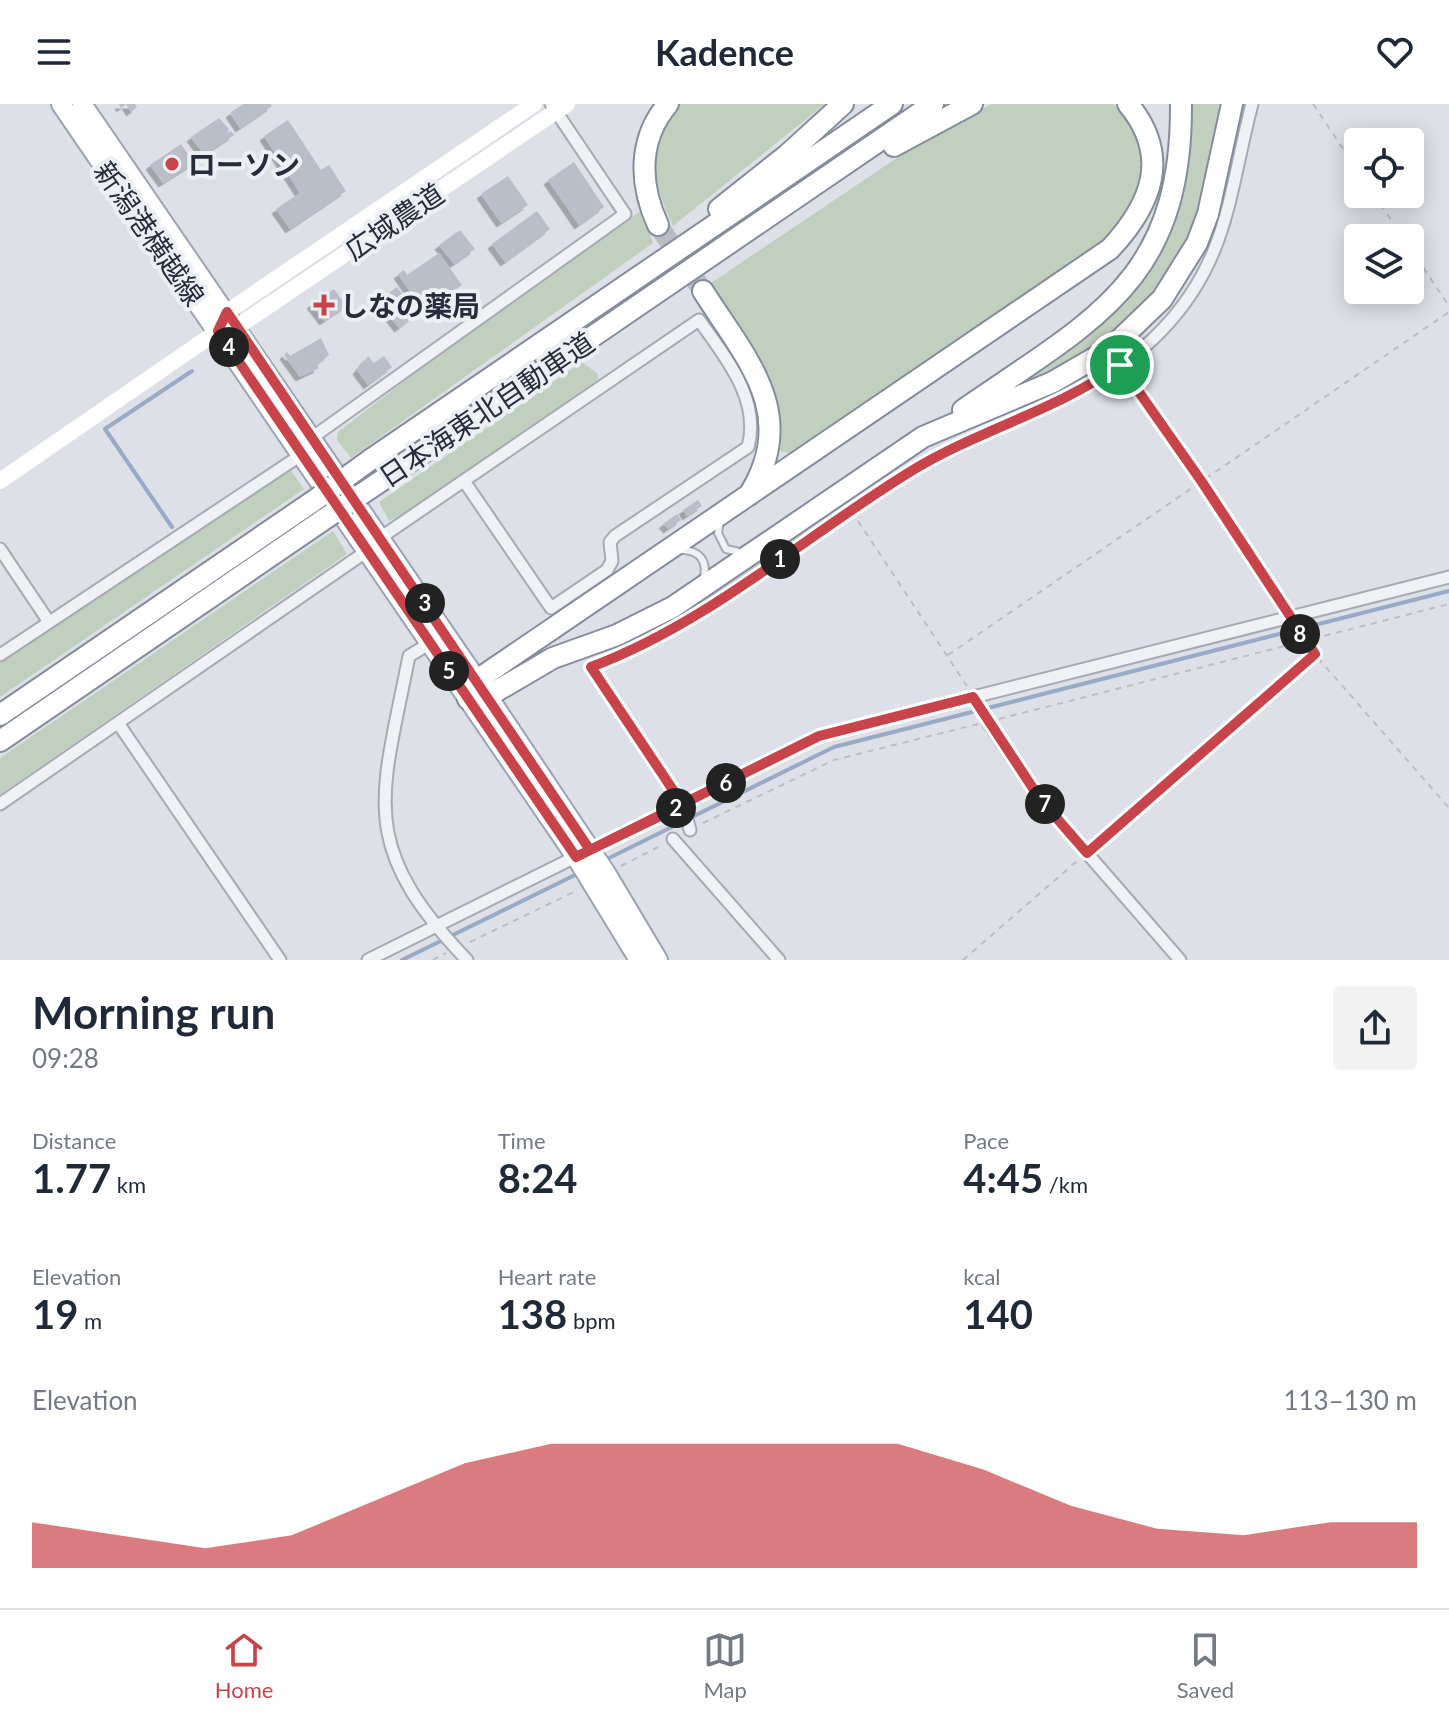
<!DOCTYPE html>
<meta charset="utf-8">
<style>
body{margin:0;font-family:Lato,"Noto Sans JP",sans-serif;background:#f2f2f3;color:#1f2937;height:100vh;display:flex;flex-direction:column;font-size:30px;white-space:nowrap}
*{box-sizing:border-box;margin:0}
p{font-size:26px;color:#747a83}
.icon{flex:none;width:44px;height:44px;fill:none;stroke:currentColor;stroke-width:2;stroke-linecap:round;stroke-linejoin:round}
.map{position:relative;height:856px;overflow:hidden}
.side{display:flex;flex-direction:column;background:#fff;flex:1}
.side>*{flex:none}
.controls{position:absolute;left:1344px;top:24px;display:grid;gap:16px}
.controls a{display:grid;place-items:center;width:80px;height:80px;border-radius:8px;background:#fff;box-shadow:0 4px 20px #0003;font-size:40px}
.pin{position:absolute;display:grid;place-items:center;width:68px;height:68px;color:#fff;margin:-34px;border:4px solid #fff;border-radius:50%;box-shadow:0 2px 8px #0007}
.km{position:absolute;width:40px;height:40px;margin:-20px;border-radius:50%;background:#222;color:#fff;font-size:22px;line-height:40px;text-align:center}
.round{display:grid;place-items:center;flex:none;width:84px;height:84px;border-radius:8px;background:#f2f2f3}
.headline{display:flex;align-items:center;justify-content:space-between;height:136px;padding:0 32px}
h1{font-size:44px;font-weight:700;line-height:60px}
.figures{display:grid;grid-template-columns:repeat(3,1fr);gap:12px;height:136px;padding:8px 32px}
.figures div{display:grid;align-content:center}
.figures b{font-size:40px;font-weight:700}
.figures small{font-size:22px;font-weight:400}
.figures p{font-size:22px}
.chart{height:224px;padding:16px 32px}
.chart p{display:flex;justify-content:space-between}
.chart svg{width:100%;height:144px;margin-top:8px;fill:#c9444a;opacity:.7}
header{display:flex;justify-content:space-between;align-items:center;height:104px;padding:0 32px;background:#fff;font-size:36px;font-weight:700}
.tabs{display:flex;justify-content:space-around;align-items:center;height:112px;border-top:2px solid #e0e1e3;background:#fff;font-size:22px;color:#747a83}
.tabs a{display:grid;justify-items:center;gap:4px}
.tabs .selected{color:#c9444a}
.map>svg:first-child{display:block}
.green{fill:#c1d0be}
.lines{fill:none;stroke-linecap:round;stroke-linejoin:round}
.stream{stroke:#99aac6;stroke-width:4}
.building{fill:#babec9;filter:url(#shadow)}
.highway-tunnel{stroke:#b9bcc4;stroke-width:20;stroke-dasharray:20 10;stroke-linecap:butt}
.lane-casing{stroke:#a6aab3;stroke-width:10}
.street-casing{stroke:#a6aab3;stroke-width:15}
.primary-casing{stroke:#9da3b2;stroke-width:22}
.highway-casing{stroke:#858c9c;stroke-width:24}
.path{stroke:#bbbec5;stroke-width:2;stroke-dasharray:6 6;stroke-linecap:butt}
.lane{stroke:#eff1f5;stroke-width:6}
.street{stroke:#eff1f5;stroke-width:11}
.secondary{stroke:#fff;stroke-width:16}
.primary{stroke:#fff;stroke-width:18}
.highway{stroke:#fff;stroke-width:20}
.highway-bridge-casing{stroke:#858c9c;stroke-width:24;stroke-linecap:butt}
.highway-bridge{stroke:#fff;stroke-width:20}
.route-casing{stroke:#fff;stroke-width:16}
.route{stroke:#c9444a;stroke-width:10}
.poi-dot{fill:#c9444a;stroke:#eceff4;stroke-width:3}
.labels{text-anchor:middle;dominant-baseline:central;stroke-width:8;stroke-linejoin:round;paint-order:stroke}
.poi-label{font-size:28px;font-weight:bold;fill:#272c3c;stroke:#eceff4;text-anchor:start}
.street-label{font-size:28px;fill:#272c3c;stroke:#eceff4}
</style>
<header><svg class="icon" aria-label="menu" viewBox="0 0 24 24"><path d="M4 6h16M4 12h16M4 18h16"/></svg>Kadence<svg class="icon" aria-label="heart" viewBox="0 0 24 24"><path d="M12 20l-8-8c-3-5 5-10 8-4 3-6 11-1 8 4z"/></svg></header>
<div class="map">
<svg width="1449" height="856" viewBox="0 0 1449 856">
<defs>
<filter id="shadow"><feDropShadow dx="-4.5" dy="4.5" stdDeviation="0" flood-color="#0004"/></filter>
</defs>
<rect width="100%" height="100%" fill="#dde0e6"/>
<path class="green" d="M 680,0 L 825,0 L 673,122 C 653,79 641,38 680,0 Z
M 992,0 L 1113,0 C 1175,54 1131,115 1082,156 L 796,351 L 780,347 C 790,285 744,227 708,181 L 931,31 Z
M 1186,0 L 1227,0 C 1217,47 1209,99 1188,143 C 1154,213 1089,259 1017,282 L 1103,215 L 1169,127 L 1185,76 Z
M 642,106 L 653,139 L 351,354 L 337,336 L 338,328 L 471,226 Z
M 582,258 L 598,270 L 597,282 L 419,402 L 389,417 L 379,398 Z
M 290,365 L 304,385 L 0,593 L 0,558 Z
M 333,427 L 347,450 L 0,691 L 0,654 Z"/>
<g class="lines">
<path class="stream" d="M 172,423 L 105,325 L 192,267
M 605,756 L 834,643 L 1449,487
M 402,856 L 579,769"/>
</g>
<path class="building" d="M 119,0 L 135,0 L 137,3 L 131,8 L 126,0 L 121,4 Z
M 243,0 L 270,0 L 272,2 L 240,24 L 230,9 Z
M 219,14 L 229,25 L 227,29 L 231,27 L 234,31 L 204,51 L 191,33 Z
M 288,16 L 321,66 L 329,61 L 346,87 L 290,125 L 276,105 L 300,89 L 264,32 Z
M 181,40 L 194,59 L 163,79 L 150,61 Z
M 574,58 L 604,103 L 579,121 L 548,76 Z
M 508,72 L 528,101 L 501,119 L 481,90 Z
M 537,107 L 550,125 L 505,158 L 492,140 Z
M 460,126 L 475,145 L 454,160 L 439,141 Z
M 439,149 L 462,181 L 424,208 L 398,170 L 404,166 L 407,171 Z
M 397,183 L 414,206 L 410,209 L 413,213 L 399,224 L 387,209 L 385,211 L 373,201 Z
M 334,185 L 346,202 L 324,217 L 311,200 Z
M 321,234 L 329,251 L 317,261 L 319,264 L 300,273 L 284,251 L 287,248 L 290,252 Z
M 368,252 L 374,259 L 384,252 L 392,263 L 368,281 L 357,266 Z
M 698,396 L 702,402 L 687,412 L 683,406 Z
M 677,410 L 681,416 L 668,425 L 663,420 Z"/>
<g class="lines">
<path class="highway-tunnel" d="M 658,121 L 703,187"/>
<defs>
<path id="lane" d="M 720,417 L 718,429 L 726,445 L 744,449
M 679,446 C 699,445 709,457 703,476"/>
<path id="street" d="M 313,333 L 625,110 L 551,0
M 380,434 L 699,216 C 725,253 761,295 748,343 L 615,432 L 610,438 L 612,457 L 607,466 L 551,504 L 464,377
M 0,445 L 49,518
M 430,539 L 409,552 C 381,695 356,740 467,856
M 0,551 L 301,351
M 988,618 L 1040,695 L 1180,856
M 118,619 L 280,856
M 0,700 L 367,447
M 690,726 L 683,701 L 591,563 C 710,517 806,429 915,365 C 996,317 1095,296 1162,226 C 1229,156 1229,87 1252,0
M 673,735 L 779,856
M 368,856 L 819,632 L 1449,473"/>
<path id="primary" d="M 61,0 L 576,753 L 639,856
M 82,0 L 477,576 L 606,769 L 658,856"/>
<path id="highway" d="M 1128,0 C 1171,52 1152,100 1110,145 L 477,576 L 468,595 L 488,592 L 553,554 L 617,531 L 673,503 L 923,333 L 1053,278 L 1110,245 L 1162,195 L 1197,139 L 1208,110 L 1232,0
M 894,42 L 972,0
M 719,105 L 787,51 L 843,0
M 658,121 C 639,80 638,35 668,0
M 703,187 C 746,255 800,310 749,391
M 963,306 C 1094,215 1182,178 1181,0
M 370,356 L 892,0
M 384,375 L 933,0
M 0,611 L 315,396
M 0,637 L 326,414"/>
</defs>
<use href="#lane" class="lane-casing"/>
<use href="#street" class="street-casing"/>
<use href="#primary" class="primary-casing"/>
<use href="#highway" class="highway-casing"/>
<path class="path" d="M 1313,0 L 1358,67
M 1374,90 L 1403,134
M 1410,144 L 1449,202
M 1128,273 L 1284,503
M 858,417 L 967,582
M 1297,525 L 1304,538 L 1449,704
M 948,551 L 1449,208
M 999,615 L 1449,500
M 703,719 L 834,656 L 978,620
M 1097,740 L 1315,550
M 621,762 L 662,741
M 470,838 L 576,787
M 433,856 L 446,849
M 963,856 L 1077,757"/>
<use href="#lane" class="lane"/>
<use href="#street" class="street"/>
<path class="secondary" d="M 221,222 L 227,208 L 534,0
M 0,377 L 218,227 L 237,223 L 567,0"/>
<use href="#primary" class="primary"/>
<use href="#highway" class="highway"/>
<defs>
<path id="highway-bridge" d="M 315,396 L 370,356
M 326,414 L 384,375"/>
</defs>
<use href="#highway-bridge" class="highway-bridge-casing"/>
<use href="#highway-bridge" class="highway-bridge"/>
</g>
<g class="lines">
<defs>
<path id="route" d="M 1120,261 C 1057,306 979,326 913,366 C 806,431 709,519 591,563 L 683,701 L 590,746 L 227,208 L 218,227 L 576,753 L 819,632 L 973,593 L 1040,695 L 1087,749 L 1315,550 L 1202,378 L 1120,261"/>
</defs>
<use href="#route" class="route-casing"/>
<use href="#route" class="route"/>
</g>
<g class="poi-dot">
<circle cx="172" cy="60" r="8"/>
<path d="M320 189h8v8h8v8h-8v8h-8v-8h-8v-8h8z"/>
</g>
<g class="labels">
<g class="poi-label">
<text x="188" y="60">ローソン</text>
<text x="340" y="201">しなの薬局</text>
</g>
<g class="street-label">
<text transform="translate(394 117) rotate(-34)">広域農道</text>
<text transform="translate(150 129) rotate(55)">新潟港横越線</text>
<text transform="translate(486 305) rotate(-34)">日本海東北自動車道</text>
</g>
</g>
</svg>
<div class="controls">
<a><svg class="icon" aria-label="locate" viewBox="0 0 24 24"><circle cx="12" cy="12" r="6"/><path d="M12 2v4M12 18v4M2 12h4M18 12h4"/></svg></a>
<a><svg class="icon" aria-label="layers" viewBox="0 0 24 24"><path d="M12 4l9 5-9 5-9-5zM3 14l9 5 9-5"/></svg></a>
</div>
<div class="pin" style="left:1120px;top:261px;background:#1e9e55"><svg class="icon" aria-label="arrive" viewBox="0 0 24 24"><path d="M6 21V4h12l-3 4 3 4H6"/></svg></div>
<b class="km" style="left:780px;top:455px">1</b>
<b class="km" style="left:676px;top:704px">2</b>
<b class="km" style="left:425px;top:499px">3</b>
<b class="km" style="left:229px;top:243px">4</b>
<b class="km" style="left:449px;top:567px">5</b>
<b class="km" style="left:726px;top:679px">6</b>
<b class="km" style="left:1045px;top:700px">7</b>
<b class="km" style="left:1300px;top:530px">8</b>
</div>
<section class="side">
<div class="headline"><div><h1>Morning run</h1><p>09:28</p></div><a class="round"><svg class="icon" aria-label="share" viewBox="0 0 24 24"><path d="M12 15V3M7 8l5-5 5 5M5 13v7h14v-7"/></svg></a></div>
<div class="figures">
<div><p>Distance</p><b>1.77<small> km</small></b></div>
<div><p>Time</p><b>8:24</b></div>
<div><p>Pace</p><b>4:45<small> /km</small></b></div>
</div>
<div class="figures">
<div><p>Elevation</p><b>19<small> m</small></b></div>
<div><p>Heart rate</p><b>138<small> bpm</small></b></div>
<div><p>kcal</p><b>140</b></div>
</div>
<div class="chart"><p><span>Elevation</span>113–130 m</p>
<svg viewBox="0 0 160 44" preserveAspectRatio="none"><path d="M0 44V30L10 34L20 38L30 34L40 23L50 12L60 6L70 6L80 6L90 6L100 6L110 14L120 25L130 32L140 34L150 30L160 30V44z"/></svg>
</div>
</section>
<nav class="tabs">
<a class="selected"><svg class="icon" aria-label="home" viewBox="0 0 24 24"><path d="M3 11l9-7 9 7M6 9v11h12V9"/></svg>Home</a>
<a><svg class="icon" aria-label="map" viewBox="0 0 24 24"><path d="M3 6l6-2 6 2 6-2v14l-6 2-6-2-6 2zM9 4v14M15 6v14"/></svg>Map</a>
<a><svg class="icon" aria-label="saved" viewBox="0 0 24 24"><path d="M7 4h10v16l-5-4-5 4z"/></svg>Saved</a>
</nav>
